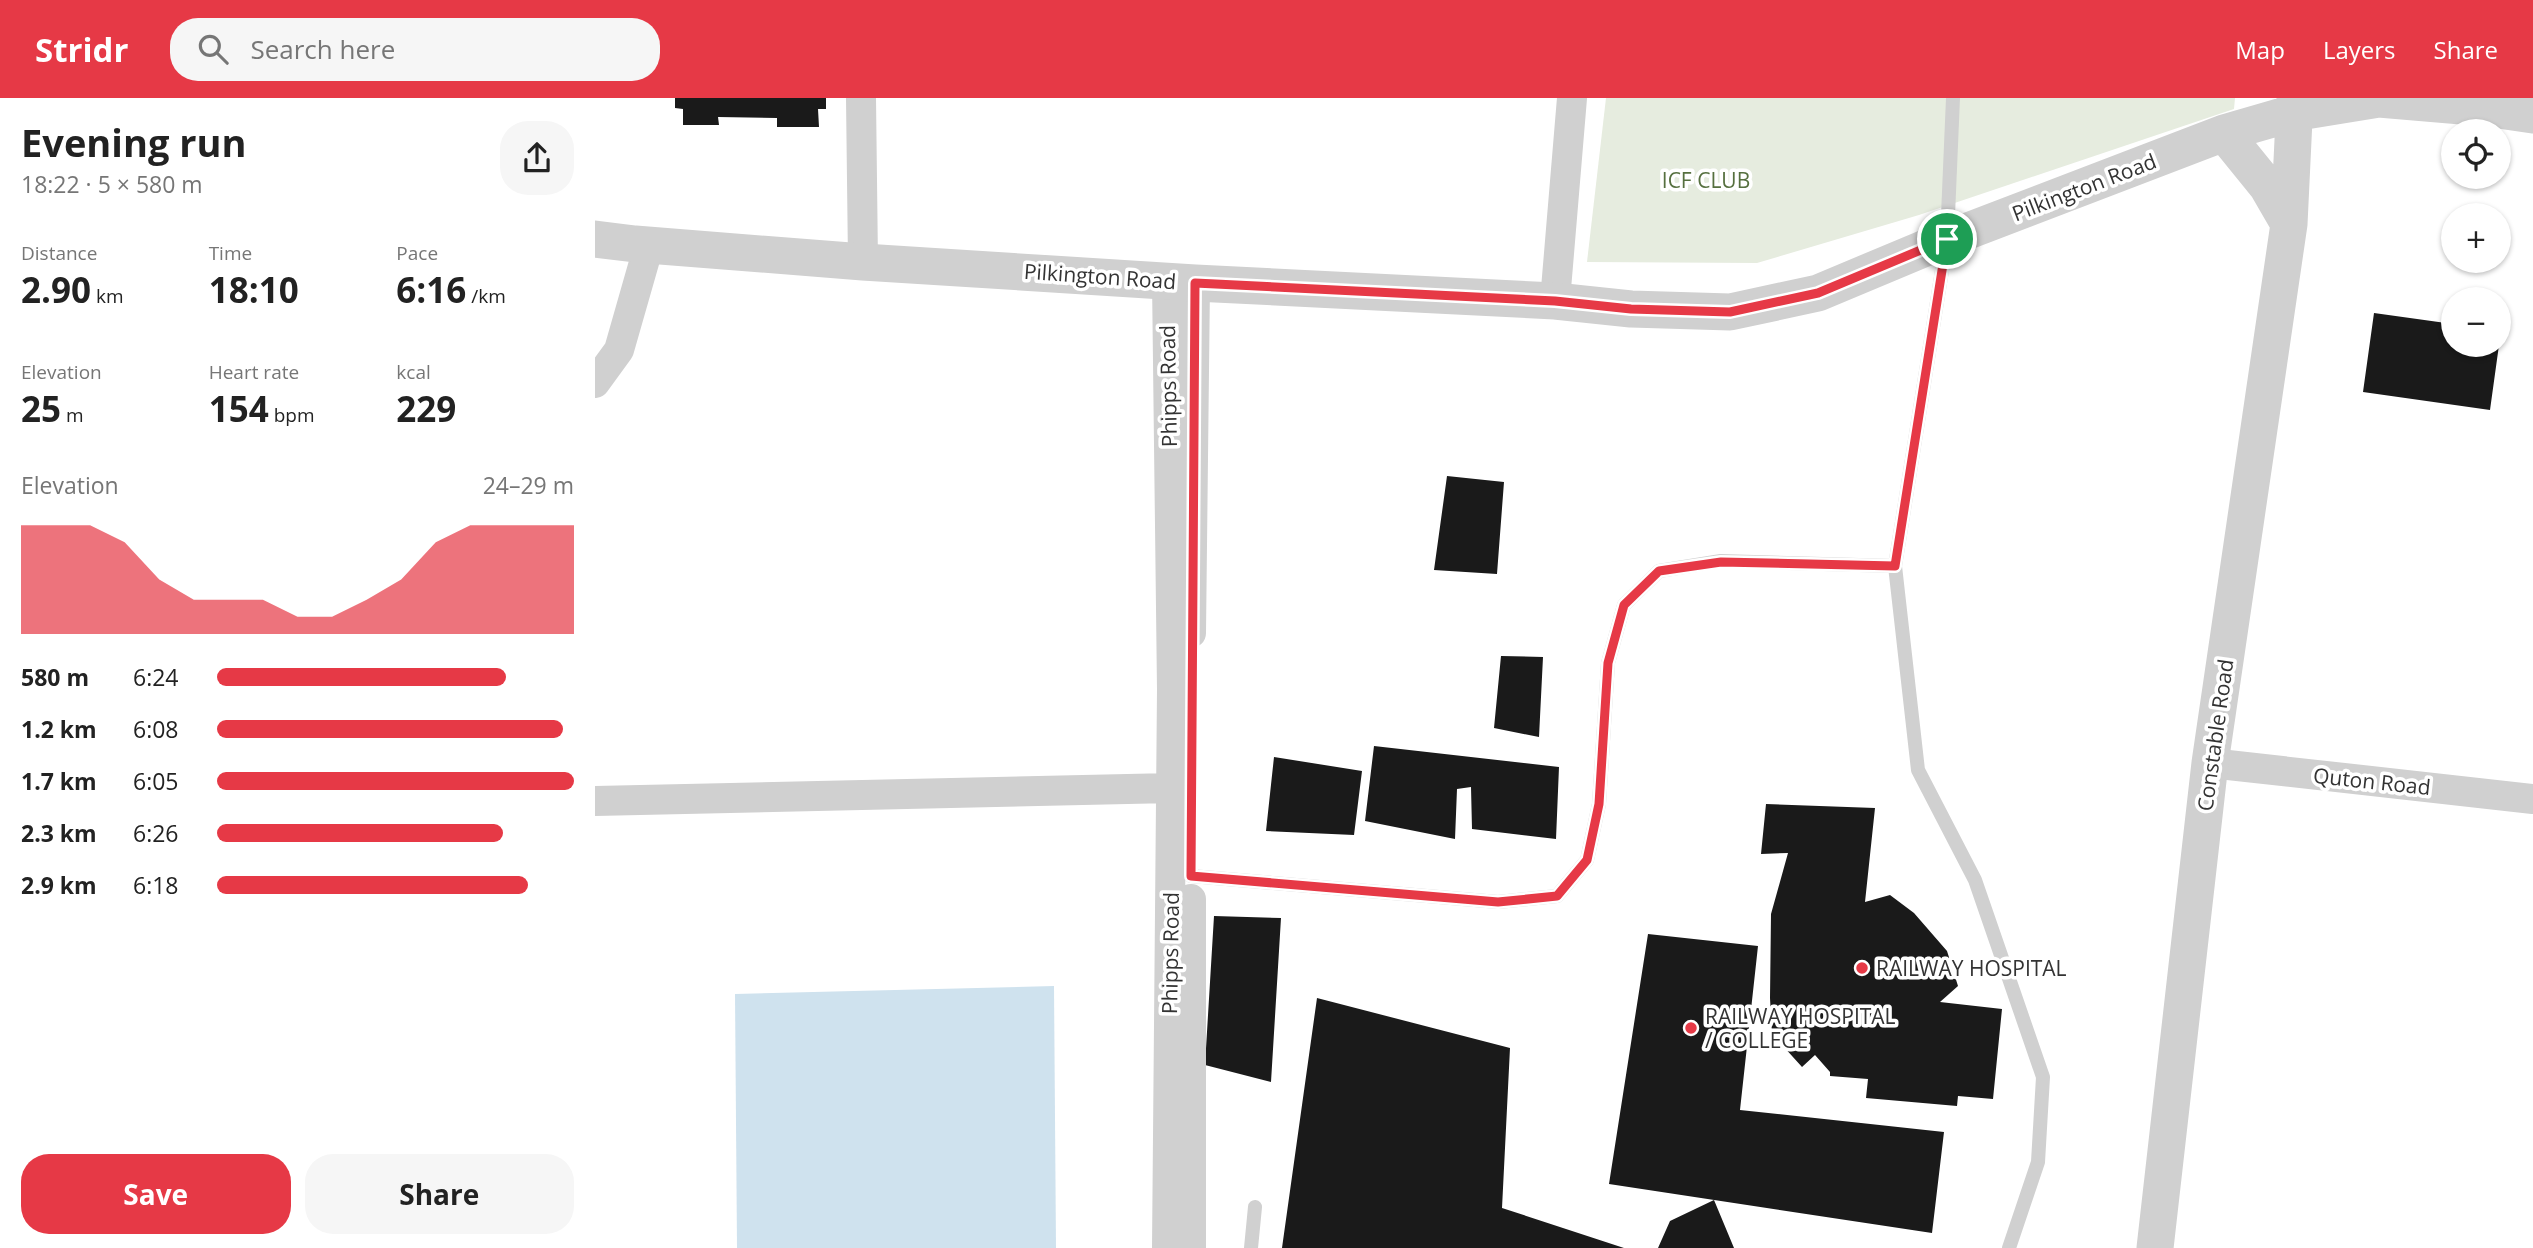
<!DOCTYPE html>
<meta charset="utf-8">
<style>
body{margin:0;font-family:"Open Sans",sans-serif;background:#f6f6f6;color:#222;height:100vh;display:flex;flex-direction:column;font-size:26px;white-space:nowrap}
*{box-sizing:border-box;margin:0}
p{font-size:23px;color:#767676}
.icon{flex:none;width:38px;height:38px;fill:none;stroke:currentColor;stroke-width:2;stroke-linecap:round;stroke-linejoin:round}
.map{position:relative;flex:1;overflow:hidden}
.sheet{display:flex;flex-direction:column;background:#fff;width:595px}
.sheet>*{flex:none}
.buttons{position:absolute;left:1846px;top:21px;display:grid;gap:14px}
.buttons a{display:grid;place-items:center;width:70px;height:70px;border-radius:50%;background:#fff;box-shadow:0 2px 5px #0004;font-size:35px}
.pin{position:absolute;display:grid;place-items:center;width:60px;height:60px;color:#fff;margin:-30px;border:4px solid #fff;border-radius:50%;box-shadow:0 2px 7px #0007}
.round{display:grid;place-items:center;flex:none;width:74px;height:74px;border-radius:28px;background:#f6f6f6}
.head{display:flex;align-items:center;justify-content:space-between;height:119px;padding:0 21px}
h1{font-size:38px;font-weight:700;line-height:52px}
.stats{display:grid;grid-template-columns:repeat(3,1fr);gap:10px;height:119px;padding:7px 21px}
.stats div{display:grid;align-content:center}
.stats b{font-size:35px;font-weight:700}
.stats small{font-size:19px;font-weight:400}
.stats p{font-size:19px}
.chart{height:196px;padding:14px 21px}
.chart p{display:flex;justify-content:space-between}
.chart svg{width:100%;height:126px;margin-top:7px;fill:#e63946;opacity:.7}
.cta{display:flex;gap:14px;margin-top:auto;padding:14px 21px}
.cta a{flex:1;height:80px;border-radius:28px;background:#e63946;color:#fff;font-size:28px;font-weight:700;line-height:80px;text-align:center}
.cta a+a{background:#f6f6f6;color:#222}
ul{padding:0 21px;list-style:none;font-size:23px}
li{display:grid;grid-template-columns:112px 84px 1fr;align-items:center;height:52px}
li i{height:18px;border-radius:9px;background:#e63946}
header{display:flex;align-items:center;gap:42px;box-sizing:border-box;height:98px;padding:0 35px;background:#e63946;color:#fff}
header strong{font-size:33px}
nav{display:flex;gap:38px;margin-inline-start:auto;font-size:24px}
.search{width:490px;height:63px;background:#f6f6f6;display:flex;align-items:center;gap:18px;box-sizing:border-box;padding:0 24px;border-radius:28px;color:#767676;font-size:26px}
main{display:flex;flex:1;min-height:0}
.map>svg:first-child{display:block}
.green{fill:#e6ecdf}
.water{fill:#cfe2ee}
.building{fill:#1a1a1a}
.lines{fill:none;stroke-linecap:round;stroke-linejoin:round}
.service{stroke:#d0d0d0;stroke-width:14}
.minor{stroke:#d0d0d0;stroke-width:30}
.tertiary{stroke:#d0d0d0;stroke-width:37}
.route-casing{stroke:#fff;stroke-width:14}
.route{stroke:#e63946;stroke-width:9}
.poi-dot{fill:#e63946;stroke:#fff;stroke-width:2.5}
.labels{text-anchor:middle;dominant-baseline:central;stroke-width:7;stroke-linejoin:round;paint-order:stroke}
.park-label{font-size:21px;fill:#56703f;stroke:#fff}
.street-label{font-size:21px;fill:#333;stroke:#fff}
.poi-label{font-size:21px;fill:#333;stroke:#fff;text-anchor:start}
</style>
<header>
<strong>Stridr</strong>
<div class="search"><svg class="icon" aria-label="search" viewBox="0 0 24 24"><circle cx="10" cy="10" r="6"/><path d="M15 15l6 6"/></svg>Search here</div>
<nav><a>Map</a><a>Layers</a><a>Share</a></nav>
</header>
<main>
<section class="sheet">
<div class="head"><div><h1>Evening run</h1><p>18:22 · 5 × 580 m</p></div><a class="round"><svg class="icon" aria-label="share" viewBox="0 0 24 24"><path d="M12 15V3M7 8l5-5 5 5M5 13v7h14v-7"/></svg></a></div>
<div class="stats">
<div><p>Distance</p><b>2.90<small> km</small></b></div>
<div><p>Time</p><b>18:10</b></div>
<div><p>Pace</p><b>6:16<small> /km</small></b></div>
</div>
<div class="stats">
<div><p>Elevation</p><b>25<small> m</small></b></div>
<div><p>Heart rate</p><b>154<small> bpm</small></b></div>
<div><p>kcal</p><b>229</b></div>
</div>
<div class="chart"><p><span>Elevation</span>24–29 m</p>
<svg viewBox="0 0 160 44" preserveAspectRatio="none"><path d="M0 44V6L10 6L20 6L30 12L40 25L50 32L60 32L70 32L80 38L90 38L100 32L110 25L120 12L130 6L140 6L150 6L160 6V44z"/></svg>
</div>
<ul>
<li><b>580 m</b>6:24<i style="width:81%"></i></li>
<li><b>1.2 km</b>6:08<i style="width:97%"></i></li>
<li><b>1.7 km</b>6:05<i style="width:100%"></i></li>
<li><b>2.3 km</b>6:26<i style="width:80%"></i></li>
<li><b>2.9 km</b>6:18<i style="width:87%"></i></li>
</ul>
<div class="cta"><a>Save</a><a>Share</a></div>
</section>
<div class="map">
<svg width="1938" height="1150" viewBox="0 0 1938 1150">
<rect width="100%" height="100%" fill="#fff"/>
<path class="green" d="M 1011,0 L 1640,0 L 1639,11 L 1324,117 L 1162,165 L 992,164 Z"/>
<path class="water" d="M 459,888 L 461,1150 L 142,1150 L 140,896 Z"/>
<path class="building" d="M 80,0 L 231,0 L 231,11 L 223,11 L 224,29 L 182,29 L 182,20 L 123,19 L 124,27 L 88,27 L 88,11 L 80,10 Z
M 1779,215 L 1858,226 L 1858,247 L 1904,247 L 1895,312 L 1768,294 Z
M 852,378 L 909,384 L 902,476 L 839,472 Z
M 906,558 L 948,559 L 944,639 L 899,630 Z
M 779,648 L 964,669 L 961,741 L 877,731 L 876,689 L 862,691 L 860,741 L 770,723 Z
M 679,659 L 767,673 L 759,737 L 671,733 Z
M 1171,706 L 1280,710 L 1270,804 L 1295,797 L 1319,815 L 1352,853 L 1363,888 L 1345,904 L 1407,911 L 1398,1001 L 1363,998 L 1362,1008 L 1271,1000 L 1273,981 L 1235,978 L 1235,974 L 1220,957 L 1207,969 L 1177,936 L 1175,900 L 1176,816 L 1193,755 L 1166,756 Z
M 619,818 L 686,820 L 676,984 L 610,967 Z
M 1053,836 L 1163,848 L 1145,1012 L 1349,1034 L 1337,1135 L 1014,1086 Z
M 722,900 L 915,950 L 907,1110 L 1029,1150 L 687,1150 Z
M 1119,1102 L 1139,1150 L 1063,1150 L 1075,1123 Z"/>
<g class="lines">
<path class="service" d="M 1358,0 L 1352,141 L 1300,468 L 1323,672 L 1380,782 L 1448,979 L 1443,1064 L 1414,1150
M 596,778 L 903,804 L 962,798 L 992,762 L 1004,706 L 1013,565 L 1029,507 L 1064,473 L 1126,463 L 1300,468
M 656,1150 L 660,1109"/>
<path class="minor" d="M 266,0 L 268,164
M 572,182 L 577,591 L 572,1150
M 960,203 L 977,0
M 0,285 L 24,252 L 54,147
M 596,535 L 600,185
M 1615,665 L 1938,701
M 0,703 L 577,690
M 596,801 L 596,1150"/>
<path class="tertiary" d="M 1629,35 L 1672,88 L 1694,126
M 0,141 L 40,146 L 268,164 L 600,185 L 960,203 L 1036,211 L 1135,214 L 1223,195 L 1352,141 L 1629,35 L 1698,15 L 1784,1 L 1890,10 L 1938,17
M 1560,1150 L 1615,665 L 1694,126 L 1700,0"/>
</g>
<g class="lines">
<defs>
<path id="route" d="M 1352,141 L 1300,468 L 1126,464 L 1064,473 L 1029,507 L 1013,565 L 1004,706 L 992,762 L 962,798 L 903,804 L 596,778 L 600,185 L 960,203 L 1036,211 L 1135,214 L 1223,195 Z"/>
</defs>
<use href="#route" class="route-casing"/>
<use href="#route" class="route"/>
</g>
<g class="poi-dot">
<circle cx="1267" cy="870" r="7"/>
<circle cx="1096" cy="930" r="7"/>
</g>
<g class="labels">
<g class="park-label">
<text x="1111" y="82">ICF CLUB</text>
</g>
<g class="street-label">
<text transform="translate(1489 89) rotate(-21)">Pilkington Road</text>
<text transform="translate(505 178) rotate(4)">Pilkington Road</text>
<text transform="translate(573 288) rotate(-91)">Phipps Road</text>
<text transform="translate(1620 637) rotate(-82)">Constable Road</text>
<text transform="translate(1777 683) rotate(6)">Quton Road</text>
<text transform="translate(575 855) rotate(-89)">Phipps Road</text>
</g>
<g class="poi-label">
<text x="1281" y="870">RAILWAY HOSPITAL</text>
<text x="1110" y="918">RAILWAY HOSPITAL<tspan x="1110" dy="24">/ COLLEGE</tspan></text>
</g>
</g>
</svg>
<div class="buttons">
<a><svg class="icon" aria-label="locate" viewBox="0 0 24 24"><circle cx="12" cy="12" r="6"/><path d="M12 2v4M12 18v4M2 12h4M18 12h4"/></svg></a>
<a>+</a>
<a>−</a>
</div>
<div class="pin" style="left:1352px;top:141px;background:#1e9e55"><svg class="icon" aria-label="arrive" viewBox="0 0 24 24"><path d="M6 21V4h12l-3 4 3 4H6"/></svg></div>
</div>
</main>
